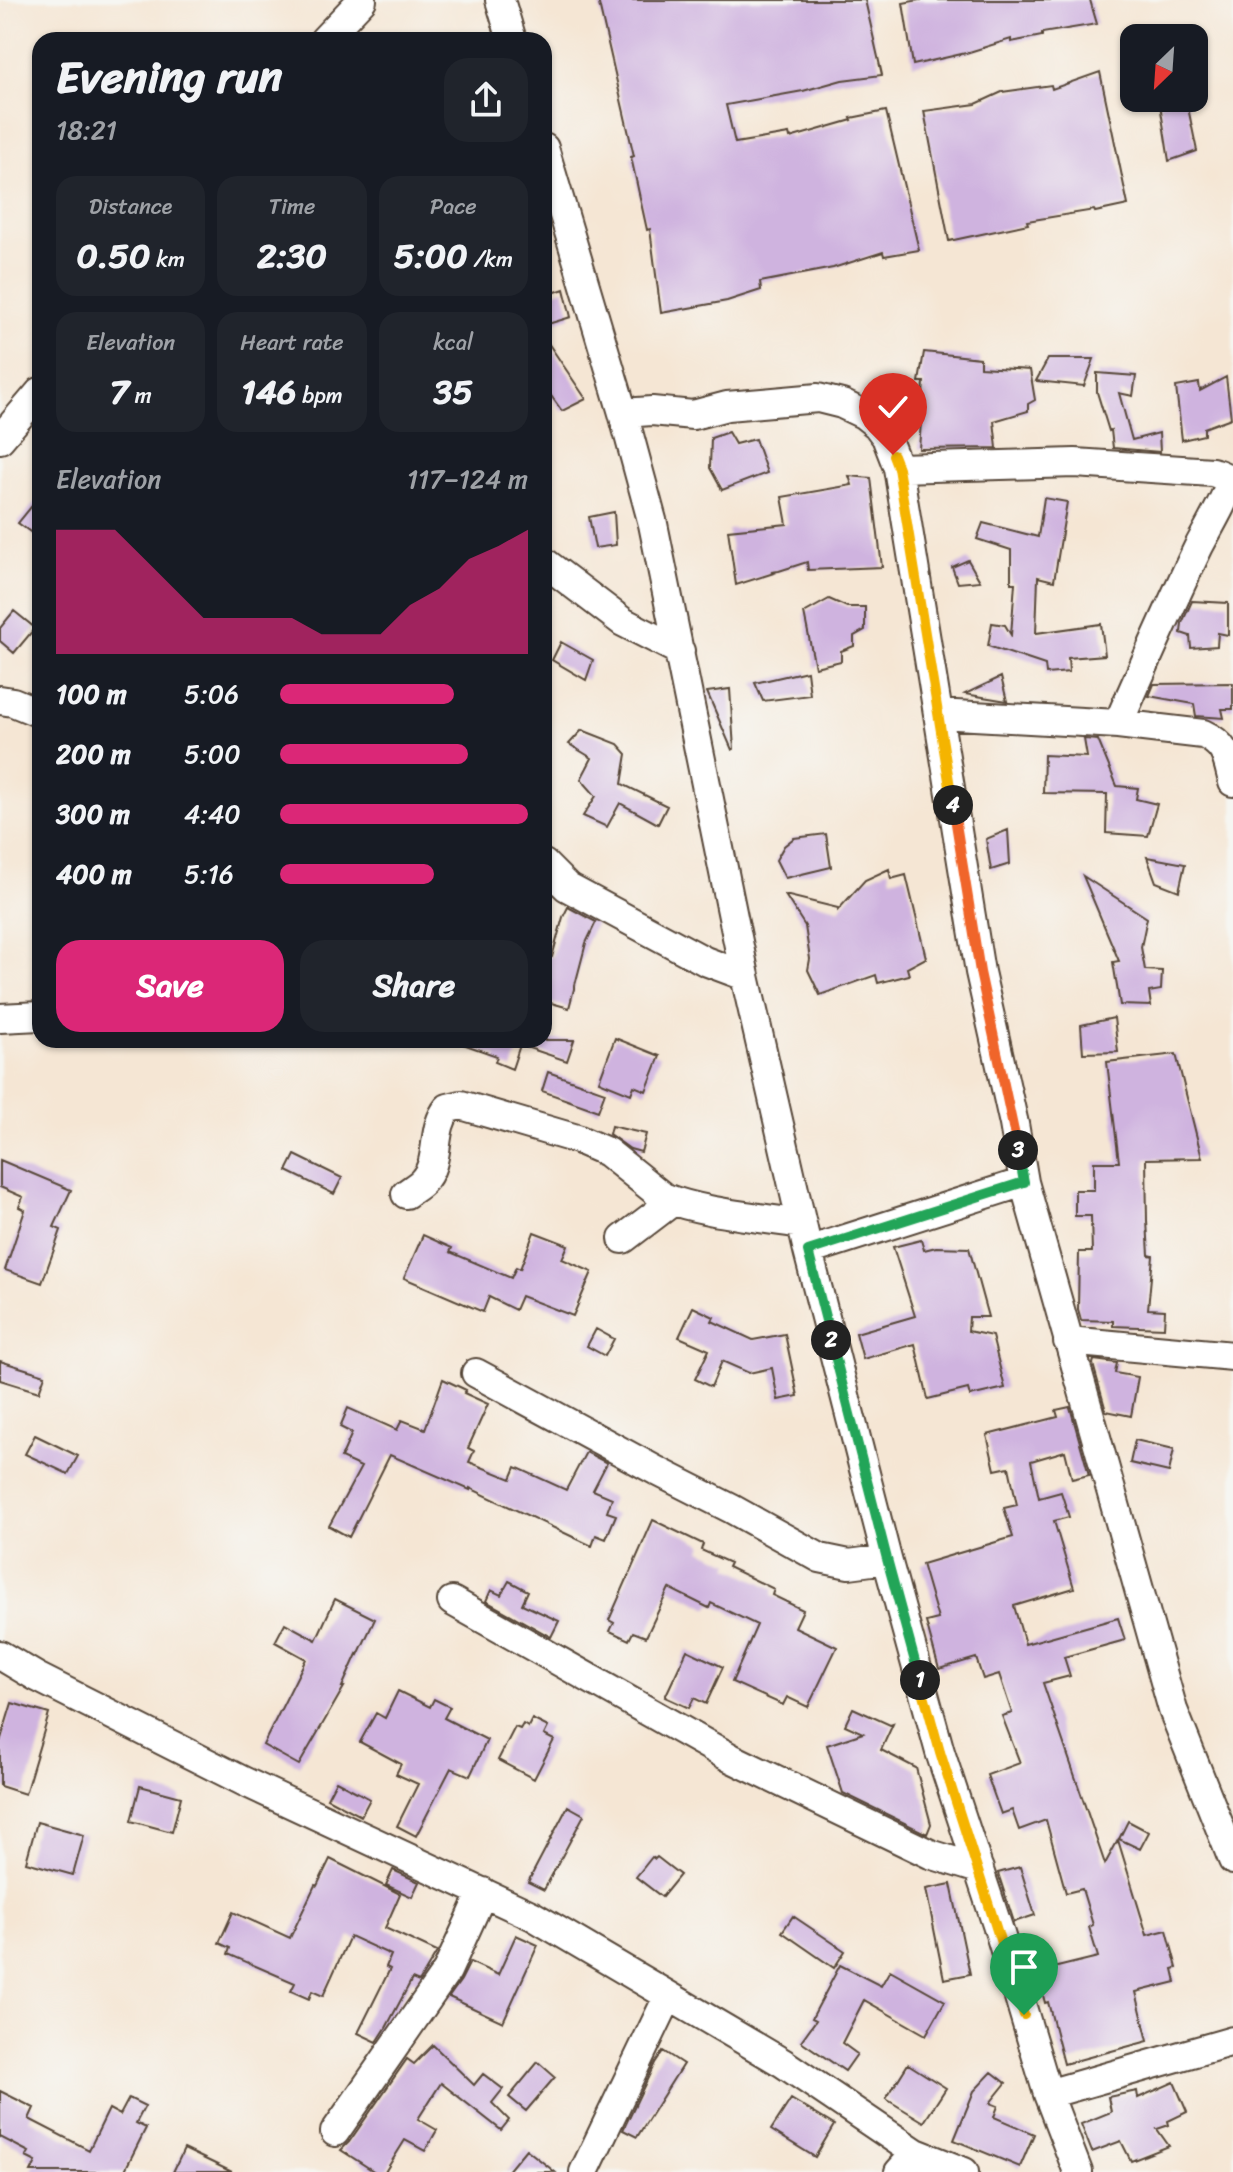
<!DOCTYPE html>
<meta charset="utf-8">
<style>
body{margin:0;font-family:Sriracha,sans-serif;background:#20242c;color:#f1f3f6;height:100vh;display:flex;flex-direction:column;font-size:30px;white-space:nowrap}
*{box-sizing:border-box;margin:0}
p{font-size:26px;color:#9ea1a6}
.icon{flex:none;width:44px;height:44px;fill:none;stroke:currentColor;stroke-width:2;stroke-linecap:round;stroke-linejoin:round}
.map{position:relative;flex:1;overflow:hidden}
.side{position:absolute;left:32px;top:32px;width:520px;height:1016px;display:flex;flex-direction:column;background:#171b24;border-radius:24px;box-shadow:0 2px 6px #0004}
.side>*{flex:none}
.needle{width:52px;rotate:205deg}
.buttons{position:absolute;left:1120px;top:24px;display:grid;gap:16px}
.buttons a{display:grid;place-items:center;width:88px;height:88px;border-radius:16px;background:#171b24;box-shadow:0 2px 6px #0004;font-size:40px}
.pin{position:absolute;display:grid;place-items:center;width:68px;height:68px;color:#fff;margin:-82px -34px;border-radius:50% 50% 50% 0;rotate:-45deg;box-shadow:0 0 8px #0007}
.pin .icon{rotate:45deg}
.km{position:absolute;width:40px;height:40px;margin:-20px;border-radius:50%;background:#222;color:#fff;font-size:22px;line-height:40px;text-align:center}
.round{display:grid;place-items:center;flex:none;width:84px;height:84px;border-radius:24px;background:#20242c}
.summary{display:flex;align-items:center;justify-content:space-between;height:136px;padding:0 24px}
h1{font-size:44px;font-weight:700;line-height:60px}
.stats{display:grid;grid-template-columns:repeat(3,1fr);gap:12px;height:136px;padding:8px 24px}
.stats div{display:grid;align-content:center;border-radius:20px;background:#20242c;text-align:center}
.stats b{font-size:34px;font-weight:700}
.stats small{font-size:22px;font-weight:400}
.stats p{font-size:22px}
.chart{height:224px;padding:16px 24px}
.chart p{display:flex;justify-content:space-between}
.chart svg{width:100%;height:144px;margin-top:8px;fill:#db2777;opacity:.7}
.button{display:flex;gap:16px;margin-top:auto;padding:16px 24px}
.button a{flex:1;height:92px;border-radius:24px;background:#db2777;color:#fff;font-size:32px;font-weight:700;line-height:92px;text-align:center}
.button a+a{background:#20242c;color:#f1f3f6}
ul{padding:0 24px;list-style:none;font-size:26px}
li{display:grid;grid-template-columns:128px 96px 1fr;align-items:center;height:60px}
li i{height:20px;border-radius:10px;background:#db2777}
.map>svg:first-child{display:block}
.building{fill:#cfb3df}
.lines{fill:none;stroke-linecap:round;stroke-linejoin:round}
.minor-casing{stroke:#574639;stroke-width:32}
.minor{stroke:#fff;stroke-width:28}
.split-1-casing{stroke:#fff;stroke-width:16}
.split-2-casing{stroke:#fff;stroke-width:16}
.split-3-casing{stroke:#fff;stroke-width:16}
.split-4-casing{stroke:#fff;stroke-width:16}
.split-5-casing{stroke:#fff;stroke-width:16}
.split-1{stroke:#f5b400;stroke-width:10}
.split-2{stroke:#22a559;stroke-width:10}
.split-3{stroke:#22a559;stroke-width:10}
.split-4{stroke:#f0652b;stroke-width:10}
.split-5{stroke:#f5b400;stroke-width:10}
</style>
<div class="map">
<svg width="1233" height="2172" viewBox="0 0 1233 2172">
<rect width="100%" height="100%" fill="#f6f6f2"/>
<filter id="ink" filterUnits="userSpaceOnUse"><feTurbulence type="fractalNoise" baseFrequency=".0125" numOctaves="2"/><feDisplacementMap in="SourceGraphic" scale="16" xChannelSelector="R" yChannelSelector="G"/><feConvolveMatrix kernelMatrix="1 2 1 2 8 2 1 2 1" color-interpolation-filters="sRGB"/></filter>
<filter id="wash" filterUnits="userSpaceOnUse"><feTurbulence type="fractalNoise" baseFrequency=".006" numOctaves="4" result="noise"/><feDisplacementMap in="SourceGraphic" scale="32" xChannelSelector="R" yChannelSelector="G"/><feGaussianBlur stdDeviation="1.8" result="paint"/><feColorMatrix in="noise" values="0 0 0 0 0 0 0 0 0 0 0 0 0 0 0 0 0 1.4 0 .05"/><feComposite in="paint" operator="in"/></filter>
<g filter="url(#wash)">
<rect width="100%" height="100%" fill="#f5e6d4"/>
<g id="blocks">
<path class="building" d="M 598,0 L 865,0 L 882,75 L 842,80 L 803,91 L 726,105 L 735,143 L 789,134 L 790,138 L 852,120 L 851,118 L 886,111 L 919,250 L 884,256 L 883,252 L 833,268 L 760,282 L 761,290 L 727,301 L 661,313 L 650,229 L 647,230 L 631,157 L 634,156 Z
M 919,0 L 1090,0 L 1097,24 L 1042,33 L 1042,36 L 1011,42 L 1011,39 L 966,53 L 913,65 L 903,3 Z
M 1100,72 L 1128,205 L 1095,212 L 1094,210 L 1027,221 L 1028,224 L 949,241 L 924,111 L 976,104 L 1002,92 L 1051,85 L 1052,89 Z
M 1159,98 L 1186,98 L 1197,151 L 1169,161 Z
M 564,289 L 571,317 L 548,324 L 544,296 Z
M 544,337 L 586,399 L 562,411 L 544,386 Z
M 924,352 L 980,358 L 980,367 L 1030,370 L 1035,400 L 1028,404 L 1028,411 L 994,421 L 997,448 L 919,449 L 924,382 L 919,382 Z
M 1048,359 L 1094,359 L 1084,386 L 1036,381 Z
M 1097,373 L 1136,376 L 1133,396 L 1119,393 L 1132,440 L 1159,433 L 1160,452 L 1113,448 L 1111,430 L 1109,431 L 1097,392 Z
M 1226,377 L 1231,418 L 1204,428 L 1204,435 L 1182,440 L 1176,387 L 1199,383 L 1200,391 Z
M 728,432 L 735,444 L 755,439 L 767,473 L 722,490 L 710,468 L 711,438 Z
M 849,476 L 871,478 L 882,567 L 808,570 L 807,562 L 779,571 L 771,572 L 774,573 L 736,585 L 728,530 L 787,524 L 782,497 L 852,485 Z
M 40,496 L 40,539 L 18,523 Z
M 1044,498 L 1067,502 L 1054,581 L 1038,577 L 1036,633 L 1101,624 L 1105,655 L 1068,658 L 1069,672 L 1046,674 L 1045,665 L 988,646 L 992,623 L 1005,625 L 1011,635 L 1015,583 L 1011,583 L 1011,550 L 977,539 L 983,523 L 1038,537 Z
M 614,512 L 616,545 L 595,548 L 589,517 Z
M 968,560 L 980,581 L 958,583 L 952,567 Z
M 829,599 L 847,607 L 865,607 L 865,630 L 854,636 L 854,646 L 841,651 L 841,661 L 815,667 L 804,613 Z
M 1192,601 L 1228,603 L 1228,635 L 1218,633 L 1217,646 L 1191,648 L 1190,636 L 1181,633 L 1182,623 Z
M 14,611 L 35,628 L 14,653 L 0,641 L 0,628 Z
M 561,642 L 593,660 L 586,680 L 552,660 Z
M 807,671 L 810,695 L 763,701 L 755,683 Z
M 1001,677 L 1007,701 L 965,694 Z
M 1233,683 L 1233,709 L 1222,709 L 1224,718 L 1196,716 L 1194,704 L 1149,696 L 1154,684 Z
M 730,689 L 734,749 L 732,750 L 707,692 Z
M 582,730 L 618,744 L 627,754 L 622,784 L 667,806 L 658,824 L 620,803 L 607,827 L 583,816 L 596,796 L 581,779 L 592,758 L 569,744 Z
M 1084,739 L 1098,740 L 1117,786 L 1138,788 L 1136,799 L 1157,804 L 1148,836 L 1106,833 L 1107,794 L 1043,793 L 1044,755 L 1087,757 Z
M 1008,830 L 1010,864 L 991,870 L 986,839 Z
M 826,834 L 831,867 L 785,878 L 776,860 L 784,846 L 794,838 Z
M 1147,857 L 1185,864 L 1179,891 L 1156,882 Z
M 889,869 L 891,879 L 906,875 L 926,958 L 907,968 L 909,975 L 878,983 L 876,975 L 820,995 L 808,970 L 810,959 L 805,926 L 785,895 L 838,908 L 838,910 L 865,880 Z
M 1083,876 L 1147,918 L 1141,947 L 1145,970 L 1162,971 L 1161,990 L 1149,992 L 1151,1006 L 1120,1005 L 1113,962 L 1119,961 Z
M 568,907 L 596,922 L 586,943 L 569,1008 L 544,1001 L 544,955 L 552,957 L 563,917 Z
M 1114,1018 L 1118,1052 L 1083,1053 L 1081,1025 Z
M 615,1038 L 660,1056 L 646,1091 L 634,1086 L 631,1094 L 599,1081 Z
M 460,1040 L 574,1040 L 567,1061 L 520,1045 L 512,1069 L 495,1062 L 497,1056 L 460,1043 Z
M 1176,1054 L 1202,1158 L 1146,1159 L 1147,1221 L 1149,1255 L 1153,1256 L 1148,1309 L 1165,1310 L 1164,1328 L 1113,1326 L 1113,1321 L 1081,1320 L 1078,1309 L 1079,1252 L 1092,1252 L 1091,1216 L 1075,1216 L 1075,1190 L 1094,1190 L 1094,1162 L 1119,1162 L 1107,1062 Z
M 548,1072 L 605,1092 L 598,1111 L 542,1091 Z
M 611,1126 L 646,1134 L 641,1152 L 630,1149 L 609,1134 Z
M 295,1155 L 342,1178 L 334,1194 L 287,1171 Z
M 0,1160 L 71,1190 L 54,1227 L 61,1230 L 42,1283 L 5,1270 L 25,1210 L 19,1207 L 23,1197 L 0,1187 Z
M 534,1232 L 568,1245 L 562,1259 L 592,1272 L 573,1316 L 521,1296 L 515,1310 L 489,1297 L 483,1312 L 404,1278 L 423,1235 L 452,1248 L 450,1252 L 511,1278 L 516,1267 L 520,1269 Z
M 921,1240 L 924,1250 L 936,1247 L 969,1248 L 988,1317 L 969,1317 L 968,1331 L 992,1336 L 1005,1388 L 970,1396 L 968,1389 L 928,1399 L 915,1344 L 863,1359 L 856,1333 L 915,1316 L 893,1247 Z
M 693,1307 L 714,1317 L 712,1321 L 753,1340 L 785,1334 L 798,1396 L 778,1400 L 772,1368 L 749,1373 L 722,1361 L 711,1387 L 695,1379 L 709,1350 L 679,1337 Z
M 596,1329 L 614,1339 L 605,1356 L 587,1346 Z
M 1094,1360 L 1117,1363 L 1115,1373 L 1138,1377 L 1131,1416 L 1106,1411 L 1093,1364 Z
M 0,1361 L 45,1375 L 39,1392 L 0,1380 Z
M 443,1379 L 466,1390 L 464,1393 L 488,1404 L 468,1448 L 474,1451 L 469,1462 L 511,1479 L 516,1467 L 566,1490 L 586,1452 L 607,1463 L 593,1490 L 612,1498 L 607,1512 L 616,1515 L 606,1539 L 596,1535 L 592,1546 L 470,1488 L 470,1490 L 390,1455 L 349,1537 L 329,1526 L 361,1467 L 341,1458 L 352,1433 L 340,1427 L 348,1408 L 397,1430 L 402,1420 L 425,1429 Z
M 1070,1407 L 1089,1475 L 1072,1479 L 1065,1451 L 1031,1461 L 1039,1498 L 1061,1492 L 1069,1517 L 1054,1521 L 1074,1588 L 1014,1606 L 1025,1644 L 1118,1618 L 1125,1640 L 1064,1657 L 1070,1676 L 1043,1683 L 1105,1864 L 1118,1840 L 1147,1935 L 1167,1930 L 1177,1968 L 1173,1969 L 1176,1982 L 1136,1992 L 1148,2041 L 1064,2064 L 1048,2002 L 1045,2003 L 1037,1972 L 1098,1957 L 1089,1927 L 1093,1925 L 1082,1889 L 1066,1893 L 1046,1820 L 1019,1830 L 1012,1810 L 1001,1814 L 987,1775 L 1020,1763 L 1002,1716 L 1012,1713 L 999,1674 L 983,1679 L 976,1658 L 939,1669 L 926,1622 L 938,1619 L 922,1564 L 1013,1537 L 1004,1508 L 1017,1505 L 1009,1467 L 995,1470 L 987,1435 L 1058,1417 L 1056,1410 Z
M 35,1435 L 78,1456 L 68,1474 L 25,1454 Z
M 1135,1440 L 1174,1449 L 1169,1472 L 1130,1463 Z
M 653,1520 L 703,1544 L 701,1550 L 730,1563 L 728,1567 L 774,1589 L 772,1595 L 803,1610 L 795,1627 L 837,1647 L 808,1707 L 787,1697 L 783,1705 L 732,1682 L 757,1625 L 711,1603 L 709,1608 L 669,1588 L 646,1637 L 633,1632 L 629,1640 L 610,1631 L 614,1623 L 609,1620 Z
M 509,1581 L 528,1591 L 522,1604 L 559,1621 L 551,1637 L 486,1601 L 491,1590 L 501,1595 Z
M 335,1599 L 375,1619 L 358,1655 L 357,1654 L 342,1687 L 344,1687 L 299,1765 L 263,1745 L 306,1659 L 275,1642 L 285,1623 L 316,1640 Z
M 687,1650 L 723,1667 L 706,1704 L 694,1698 L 689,1708 L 665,1697 Z
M 398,1691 L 430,1707 L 434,1699 L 450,1707 L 444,1718 L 487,1740 L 470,1776 L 451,1768 L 416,1836 L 397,1826 L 418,1784 L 396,1774 L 401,1764 L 360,1742 L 376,1713 L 385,1718 Z
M 12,1703 L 49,1714 L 25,1794 L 0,1786 L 0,1742 Z
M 853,1708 L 890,1725 L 893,1724 L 881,1750 L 916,1768 L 931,1824 L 927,1834 L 843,1793 L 827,1745 L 863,1733 L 845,1725 Z
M 532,1719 L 548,1727 L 544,1735 L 554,1740 L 534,1779 L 498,1760 L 515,1727 L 520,1729 L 523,1724 L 528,1727 Z
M 336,1781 L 370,1799 L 361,1816 L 327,1798 Z
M 140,1786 L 181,1797 L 172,1832 L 131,1821 Z
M 568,1806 L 584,1815 L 544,1890 L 528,1882 Z
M 1128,1821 L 1149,1832 L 1140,1849 L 1119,1839 Z
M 37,1822 L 84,1835 L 73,1875 L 26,1862 Z
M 652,1857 L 655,1859 L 657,1857 L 680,1875 L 662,1897 L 636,1877 Z
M 330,1859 L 400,1894 L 385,1928 L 437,1952 L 419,1982 L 412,1979 L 386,2028 L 377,2042 L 358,2033 L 390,1969 L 386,1967 L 391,1955 L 350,1936 L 323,1996 L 312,1991 L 309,1999 L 291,1991 L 295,1983 L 228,1954 L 230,1948 L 219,1943 L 233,1912 L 290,1938 L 315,1885 L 317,1886 Z
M 1020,1867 L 1035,1915 L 1014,1922 L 998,1873 Z
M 393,1870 L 419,1882 L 412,1897 L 386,1885 Z
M 951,1884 L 970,1974 L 944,1979 L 926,1889 Z
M 793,1916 L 845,1951 L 834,1968 L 782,1932 Z
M 516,1935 L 538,1945 L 503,2022 L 449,1997 L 461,1980 L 470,1962 L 498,1975 Z
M 840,1965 L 881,1986 L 890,1970 L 945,2001 L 926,2035 L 864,2000 L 842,2043 L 857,2054 L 845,2071 L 801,2041 L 816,2020 L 812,2018 Z
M 433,2045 L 474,2085 L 483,2074 L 503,2089 L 492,2103 L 509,2120 L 501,2130 L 441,2083 L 418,2119 L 437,2130 L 425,2151 L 405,2140 L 385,2172 L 375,2172 L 341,2150 L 349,2142 L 407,2059 L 414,2064 Z
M 663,2051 L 683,2064 L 637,2137 L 623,2130 L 655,2063 Z
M 538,2062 L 555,2077 L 526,2111 L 509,2097 Z
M 908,2064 L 946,2088 L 924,2122 L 886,2099 Z
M 992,2072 L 1006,2083 L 990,2103 L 998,2106 L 994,2117 L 1034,2134 L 1020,2167 L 954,2140 L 974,2091 Z
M 1174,2082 L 1187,2112 L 1168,2121 L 1169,2125 L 1157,2129 L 1169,2146 L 1131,2161 L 1121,2141 L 1092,2152 L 1081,2124 L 1111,2112 L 1108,2097 L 1137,2091 L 1138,2098 Z
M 0,2091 L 34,2108 L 29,2119 L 89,2150 L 109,2109 L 120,2115 L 129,2098 L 145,2106 L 136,2123 L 146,2128 L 124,2172 L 31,2172 L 36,2162 L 26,2157 L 29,2152 L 0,2137 Z
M 791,2099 L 834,2125 L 815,2157 L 771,2130 Z
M 184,2149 L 232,2172 L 173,2172 Z
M 526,2149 L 555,2172 L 507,2172 Z"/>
</g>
</g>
<g filter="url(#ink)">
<use href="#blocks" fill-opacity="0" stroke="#574639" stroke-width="2"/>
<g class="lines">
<defs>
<path id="minor" d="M 500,0 L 512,40
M 324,40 L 362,0
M 544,148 L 623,413 L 653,524 L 745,976 L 808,1251 L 887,1559 L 940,1752 L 1001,1937 L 1048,2094 L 1078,2172
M 623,413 L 652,411 L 693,415 L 727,406 L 818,398 L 842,404 L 863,414 L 877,425 L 886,437 L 898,468 L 980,972 L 1014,1124 L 1024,1182 L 1173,1710 L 1233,1860
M 0,439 L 40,392
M 898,468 L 1075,463 L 1212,472 C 1221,475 1229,476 1228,487 C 1227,497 1204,536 1198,548 C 1170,606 1144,665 1118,724
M 544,562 L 623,622 L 680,651
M 0,700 L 13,702 L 40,713
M 938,714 L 1118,724 L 1203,734 C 1227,745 1227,758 1233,782
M 544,864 L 567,887 L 705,961 L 745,976
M 0,1018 L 40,1016
M 406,1194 C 411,1190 418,1186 422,1182 C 442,1162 430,1130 448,1108 L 461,1105 L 577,1139 L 607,1152 L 663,1197 C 702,1213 759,1217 802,1224
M 623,1239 L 673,1201
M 808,1251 L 1024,1182
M 1068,1341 L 1233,1356
M 476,1373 L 657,1471 L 732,1509 L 820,1558 L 849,1564 L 887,1559
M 452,1601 L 731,1758 L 930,1854 L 979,1869
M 0,1655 L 37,1677 L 245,1782 L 533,1916 L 783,2063 L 916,2153 L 964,2172
M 1048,2094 L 1233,2041
M 335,2132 L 447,1971 L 483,1892
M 584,2172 L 668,1997
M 899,2172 L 916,2153"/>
</defs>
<use href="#minor" class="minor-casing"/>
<use href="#minor" class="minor"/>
</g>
</g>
<g class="lines" filter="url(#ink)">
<defs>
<path id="split-1" d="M 920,1680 L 940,1752 L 1024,2015"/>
<path id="split-2" d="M 831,1340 L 887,1559 L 920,1680"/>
<path id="split-3" d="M 831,1340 L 808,1251 L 1024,1182 L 1018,1150"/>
<path id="split-4" d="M 953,805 L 980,972 L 1018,1150"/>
<path id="split-5" d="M 893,455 L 898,468 L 953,805"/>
</defs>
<use href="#split-1" class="split-1-casing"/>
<use href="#split-2" class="split-2-casing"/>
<use href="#split-3" class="split-3-casing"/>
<use href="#split-4" class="split-4-casing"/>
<use href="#split-5" class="split-5-casing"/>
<use href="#split-1" class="split-1"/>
<use href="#split-2" class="split-2"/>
<use href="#split-3" class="split-3"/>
<use href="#split-4" class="split-4"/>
<use href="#split-5" class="split-5"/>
</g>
</svg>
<div class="buttons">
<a><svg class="needle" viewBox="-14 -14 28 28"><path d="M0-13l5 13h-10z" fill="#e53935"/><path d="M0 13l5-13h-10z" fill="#9ea1a6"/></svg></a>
</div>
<div class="pin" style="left:1024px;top:2015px;background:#1e9e55"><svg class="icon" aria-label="arrive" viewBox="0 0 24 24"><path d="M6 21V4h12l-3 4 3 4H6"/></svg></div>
<div class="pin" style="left:893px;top:455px;background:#d93025"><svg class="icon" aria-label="check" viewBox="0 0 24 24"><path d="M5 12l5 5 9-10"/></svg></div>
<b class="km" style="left:920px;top:1680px">1</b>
<b class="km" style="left:831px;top:1340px">2</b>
<b class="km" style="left:1018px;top:1150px">3</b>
<b class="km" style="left:953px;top:805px">4</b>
<section class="side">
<div class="summary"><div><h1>Evening run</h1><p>18:21</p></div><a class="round"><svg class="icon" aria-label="share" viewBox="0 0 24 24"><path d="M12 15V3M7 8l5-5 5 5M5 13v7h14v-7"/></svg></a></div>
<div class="stats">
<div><p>Distance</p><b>0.50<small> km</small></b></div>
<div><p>Time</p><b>2:30</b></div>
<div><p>Pace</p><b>5:00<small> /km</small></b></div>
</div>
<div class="stats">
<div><p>Elevation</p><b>7<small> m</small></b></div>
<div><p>Heart rate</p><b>146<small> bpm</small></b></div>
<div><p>kcal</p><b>35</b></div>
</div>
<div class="chart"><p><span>Elevation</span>117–124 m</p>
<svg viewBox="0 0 160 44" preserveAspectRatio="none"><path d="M0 44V6L10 6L20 6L30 15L40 24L50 33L60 33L70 33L80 33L90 38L100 38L110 38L120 29L130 24L140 15L150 11L160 6V44z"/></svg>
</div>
<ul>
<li><b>100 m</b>5:06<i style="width:70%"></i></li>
<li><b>200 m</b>5:00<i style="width:76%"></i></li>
<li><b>300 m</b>4:40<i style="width:100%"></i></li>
<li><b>400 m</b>5:16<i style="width:62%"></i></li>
</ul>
<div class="button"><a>Save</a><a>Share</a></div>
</section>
</div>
